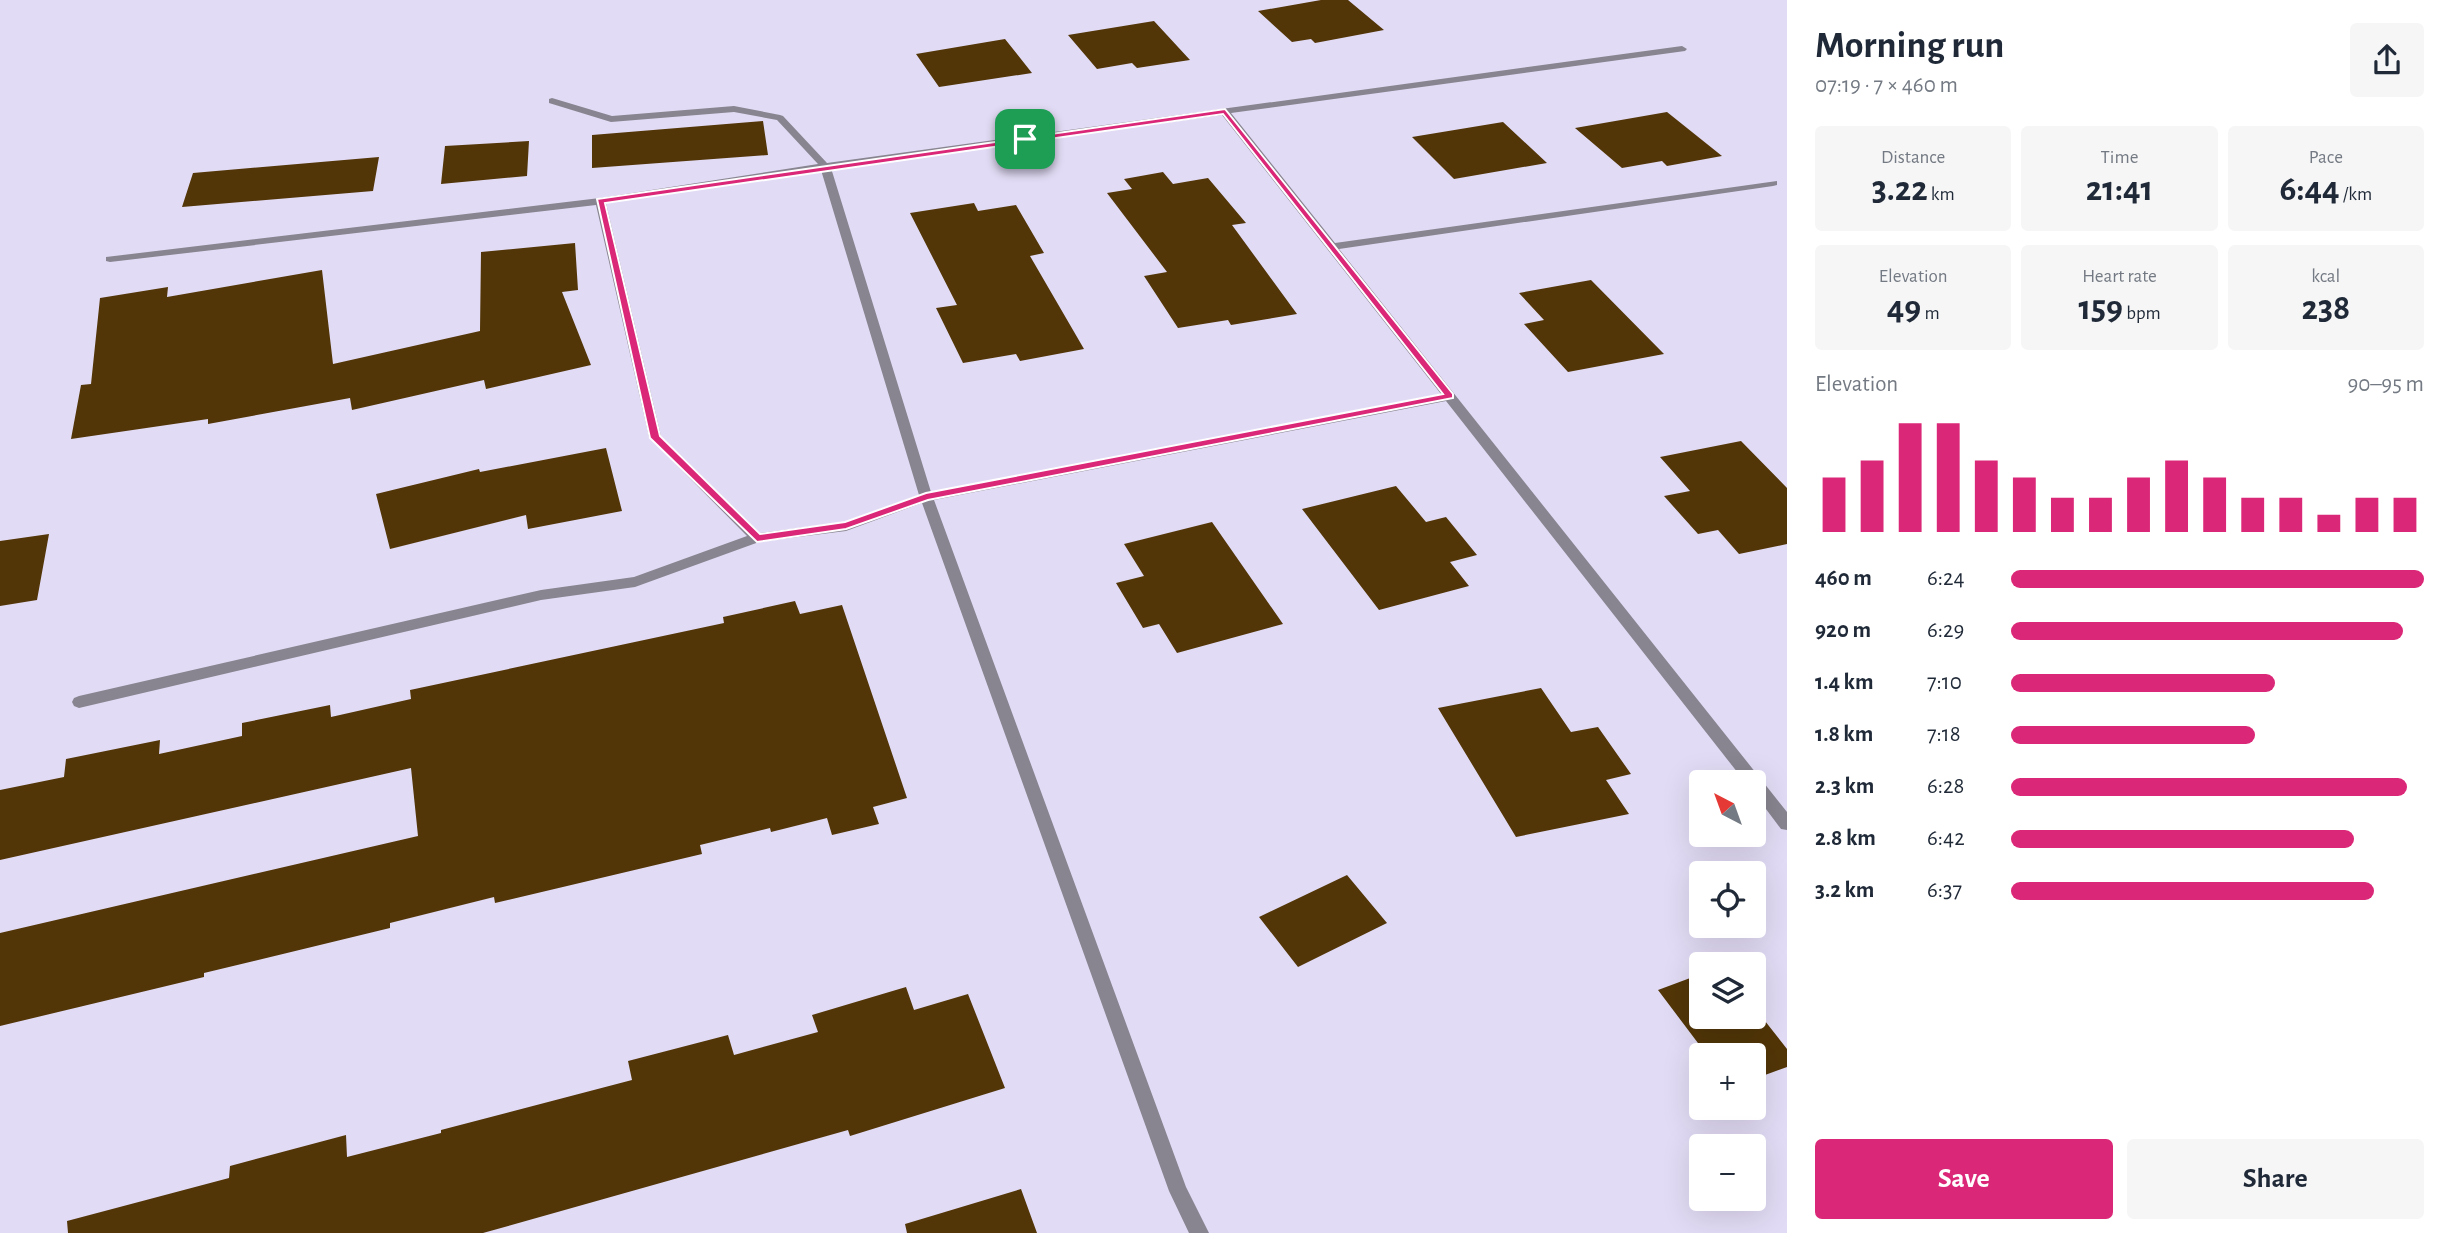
<!DOCTYPE html>
<meta charset="utf-8">
<style>
body{margin:0;font-family:"Alegreya Sans",sans-serif;background:#f6f6f7;color:#1f2937;height:100vh;display:flex;flex-direction:column;font-size:26px;white-space:nowrap}
*{box-sizing:border-box;margin:0}
p{font-size:23px;color:#747a83}
.icon{flex:none;width:38px;height:38px;fill:none;stroke:currentColor;stroke-width:2;stroke-linecap:round;stroke-linejoin:round}
.map{position:relative;flex:1;overflow:hidden}
.details{display:flex;flex-direction:column;background:#fff;width:665px}
.details>*{flex:none}
.needle{width:46px;rotate:319deg}
.fabs{position:absolute;left:1689px;top:770px;display:grid;gap:14px}
.fabs a{display:grid;place-items:center;width:77px;height:77px;border-radius:7px;background:#fff;box-shadow:0 7px 28px #0002;font-size:35px}
.pin{position:absolute;display:grid;place-items:center;width:60px;height:60px;color:#fff;margin:-30px;border-radius:14px;box-shadow:0 4px 10px #0006}
.round{display:grid;place-items:center;flex:none;width:74px;height:74px;border-radius:7px;background:#f6f6f7}
.headline{display:flex;align-items:center;justify-content:space-between;height:119px;padding:0 28px}
h1{font-size:38px;font-weight:600;line-height:52px}
.figures{display:grid;grid-template-columns:repeat(3,1fr);gap:10px;height:119px;padding:7px 28px}
.figures div{display:grid;align-content:center;border-radius:7px;background:#f6f6f7;text-align:center}
.figures b{font-size:35px;font-weight:600}
.figures small{font-size:19px;font-weight:400}
.figures p{font-size:19px}
.chart{height:196px;padding:14px 28px}
.chart p{display:flex;justify-content:space-between}
.chart svg{width:100%;height:126px;margin-top:7px;stroke:#db2777;stroke-width:6}
.primary-button{display:flex;gap:14px;margin-top:auto;padding:14px 28px}
.primary-button a{flex:1;height:80px;border-radius:7px;background:#db2777;color:#fff;font-size:28px;font-weight:600;line-height:80px;text-align:center}
.primary-button a+a{background:#f6f6f7;color:#1f2937}
ul{padding:0 28px;list-style:none;font-size:23px}
li{display:grid;grid-template-columns:112px 84px 1fr;align-items:center;height:52px}
li i{height:18px;border-radius:9px;background:#db2777}
main{display:flex;flex:1;min-height:0}
.map>svg:first-child{display:block}
.building{fill:#523608}
.lines{fill:none;stroke-linecap:round;stroke-linejoin:round}
.minor{fill:#888590;fill-rule:evenodd}
.route{fill:#db2777;stroke:#fff;stroke-width:2;fill-rule:evenodd}
</style>
<main>
<div class="map">
<svg width="1787" height="1233" viewBox="0 0 1787 1233">
<rect width="100%" height="100%" fill="#e2dbf5"/>
<path class="building" d="M 1321,0 L 1348,0 L 1384,30 L 1315,43 L 1311,39 L 1292,42 L 1258,11 Z
M 1154,21 L 1190,60 L 1137,68 L 1132,63 L 1097,69 L 1068,35 Z
M 1005,39 L 1032,73 L 939,87 L 916,54 Z
M 1667,112 L 1722,156 L 1667,166 L 1662,161 L 1622,168 L 1575,128 Z
M 763,121 L 768,155 L 592,168 L 592,135 Z
M 1503,122 L 1547,163 L 1454,179 L 1412,137 Z
M 529,141 L 527,176 L 441,184 L 445,146 Z
M 379,157 L 373,191 L 182,207 L 193,173 Z
M 1163,172 L 1173,184 L 1208,178 L 1246,223 L 1232,225 L 1297,314 L 1231,325 L 1228,320 L 1178,328 L 1144,276 L 1167,272 L 1107,193 L 1132,189 L 1124,179 Z
M 974,203 L 978,211 L 1016,205 L 1044,253 L 1030,256 L 1084,349 L 1020,361 L 1016,354 L 963,363 L 936,308 L 957,305 L 910,213 Z
M 575,243 L 578,290 L 562,292 L 591,365 L 486,389 L 484,380 L 352,410 L 350,398 L 208,424 L 208,419 L 71,439 L 81,385 L 91,384 L 100,298 L 168,287 L 167,297 L 322,270 L 333,364 L 480,331 L 481,252 Z
M 1591,280 L 1664,354 L 1568,372 L 1524,324 L 1544,320 L 1519,293 Z
M 1741,441 L 1787,488 L 1787,544 L 1739,554 L 1718,530 L 1698,534 L 1664,496 L 1690,491 L 1660,457 Z
M 606,448 L 622,511 L 528,529 L 526,515 L 390,549 L 376,494 L 479,469 L 480,472 Z
M 1396,486 L 1426,522 L 1446,517 L 1477,555 L 1450,562 L 1469,586 L 1379,610 L 1302,509 Z
M 1212,522 L 1283,624 L 1177,653 L 1159,624 L 1143,628 L 1116,583 L 1144,576 L 1124,544 Z
M 49,534 L 37,600 L 0,606 L 0,541 Z
M 795,601 L 800,614 L 842,605 L 907,798 L 873,807 L 879,824 L 832,835 L 827,818 L 771,832 L 770,828 L 700,845 L 702,854 L 495,903 L 494,897 L 390,923 L 390,928 L 204,973 L 204,977 L 0,1026 L 0,933 L 418,836 L 411,768 L 0,860 L 0,790 L 64,777 L 66,759 L 160,740 L 159,754 L 242,736 L 242,723 L 330,705 L 331,717 L 411,699 L 410,690 L 724,623 L 723,617 Z
M 1541,688 L 1571,732 L 1598,727 L 1631,774 L 1606,780 L 1629,814 L 1516,837 L 1438,708 Z
M 1347,875 L 1387,923 L 1298,967 L 1259,917 Z
M 1701,974 L 1701,1017 L 1754,1017 L 1754,1007 L 1787,1049 L 1787,1067 L 1754,1079 L 1754,1055 L 1707,1055 L 1658,990 Z
M 906,987 L 914,1010 L 968,994 L 1005,1088 L 850,1136 L 848,1130 L 483,1233 L 68,1233 L 67,1221 L 229,1178 L 230,1166 L 346,1135 L 347,1157 L 441,1133 L 441,1130 L 632,1080 L 628,1061 L 728,1035 L 734,1055 L 818,1032 L 812,1015 Z
M 1021,1189 L 1037,1233 L 907,1233 L 905,1224 Z"/>
<g class="lines">
<path class="minor" d="M 1682,46 L 1687,49 L 1685,51 L 1231,113 L 1335,243 L 1777,181 L 1777,185 L 1773,186 L 1339,249 L 1787,812 L 1787,830 L 1781,829 L 1754,793 L 1754,782 L 1745,782 L 1446,401 L 934,500 L 1186,1187 L 1209,1233 L 1189,1233 L 1169,1191 L 922,503 L 846,531 L 759,542 L 635,587 L 541,600 L 79,708 L 74,706 L 72,702 L 74,698 L 79,696 L 541,590 L 634,577 L 747,536 L 649,437 L 596,205 L 110,262 L 106,261 L 106,257 L 600,198 L 818,164 L 777,120 L 734,112 L 611,122 L 549,103 L 549,99 L 552,98 L 612,116 L 734,106 L 780,115 L 783,116 L 827,163 ZM 1222,115 L 1441,394 L 931,492 L 831,168 ZM 821,170 L 919,495 L 844,522 L 760,533 L 661,436 L 606,203 Z"/>
</g>
<path class="route" d="M 1225,109 L 1453,394 L 1453,398 L 928,500 L 846,529 L 757,542 L 650,438 L 597,199 ZM 1223,114 L 1443,394 L 926,493 L 845,522 L 760,534 L 660,436 L 605,203 Z"/>
</svg>
<div class="fabs">
<a><svg class="needle" viewBox="-14 -14 28 28"><path d="M0-13l5 13h-10z" fill="#e53935"/><path d="M0 13l5-13h-10z" fill="#747a83"/></svg></a>
<a><svg class="icon" aria-label="locate" viewBox="0 0 24 24"><circle cx="12" cy="12" r="6"/><path d="M12 2v4M12 18v4M2 12h4M18 12h4"/></svg></a>
<a><svg class="icon" aria-label="layers" viewBox="0 0 24 24"><path d="M12 4l9 5-9 5-9-5zM3 14l9 5 9-5"/></svg></a>
<a>+</a>
<a>−</a>
</div>
<div class="pin" style="left:1025px;top:139px;background:#1e9e55"><svg class="icon" aria-label="arrive" viewBox="0 0 24 24"><path d="M6 21V4h12l-3 4 3 4H6"/></svg></div>
</div>
<section class="details">
<div class="headline"><div><h1>Morning run</h1><p>07:19 · 7 × 460 m</p></div><a class="round"><svg class="icon" aria-label="share" viewBox="0 0 24 24"><path d="M12 15V3M7 8l5-5 5 5M5 13v7h14v-7"/></svg></a></div>
<div class="figures">
<div><p>Distance</p><b>3.22<small> km</small></b></div>
<div><p>Time</p><b>21:41</b></div>
<div><p>Pace</p><b>6:44<small> /km</small></b></div>
</div>
<div class="figures">
<div><p>Elevation</p><b>49<small> m</small></b></div>
<div><p>Heart rate</p><b>159<small> bpm</small></b></div>
<div><p>kcal</p><b>238</b></div>
</div>
<div class="chart"><p><span>Elevation</span>90–95 m</p>
<svg viewBox="0 0 160 44" preserveAspectRatio="none"><path d="M5 44V25M15 44V19M25 44V6M35 44V6M45 44V19M55 44V25M65 44V32M75 44V32M85 44V25M95 44V19M105 44V25M115 44V32M125 44V32M135 44V38M145 44V32M155 44V32"/></svg>
</div>
<ul>
<li><b>460 m</b>6:24<i style="width:100%"></i></li>
<li><b>920 m</b>6:29<i style="width:95%"></i></li>
<li><b>1.4 km</b>7:10<i style="width:64%"></i></li>
<li><b>1.8 km</b>7:18<i style="width:59%"></i></li>
<li><b>2.3 km</b>6:28<i style="width:96%"></i></li>
<li><b>2.8 km</b>6:42<i style="width:83%"></i></li>
<li><b>3.2 km</b>6:37<i style="width:88%"></i></li>
</ul>
<div class="primary-button"><a>Save</a><a>Share</a></div>
</section>
</main>
